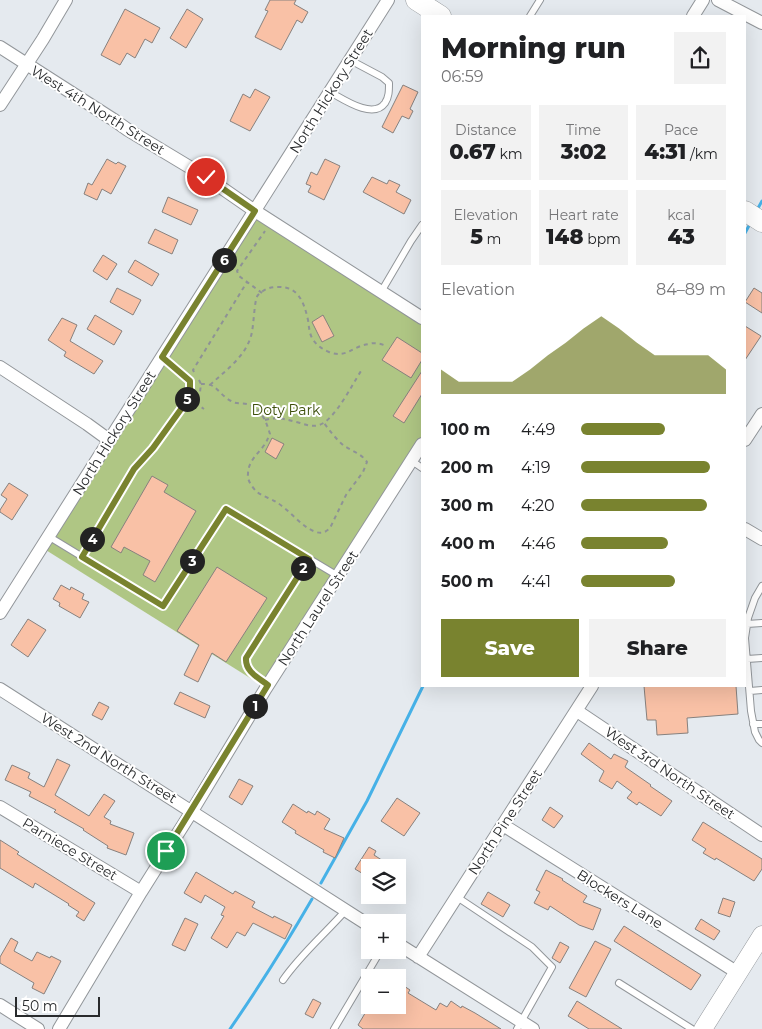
<!DOCTYPE html>
<meta charset="utf-8">
<style>
body{margin:0;font-family:Montserrat,sans-serif;background:#f2f2f2;color:#202124;height:100vh;display:flex;flex-direction:column;font-size:19px;white-space:nowrap}
*{box-sizing:border-box;margin:0}
p{font-size:16px;color:#757577}
.icon{flex:none;width:28px;height:28px;fill:none;stroke:currentColor;stroke-width:2;stroke-linecap:round;stroke-linejoin:round}
.map{position:relative;flex:1;overflow:hidden}
.panel{position:absolute;left:421px;top:15px;width:325px;height:672px;display:flex;flex-direction:column;background:#fff;border-radius:0px;box-shadow:0 5px 20px #0002}
.panel>*{flex:none}
.buttons{position:absolute;left:361px;top:859px;display:grid;gap:10px}
.buttons a{display:grid;place-items:center;width:45px;height:45px;border-radius:0px;background:#fff;box-shadow:0 5px 20px #0002;font-size:25px}
.scale{position:absolute;left:15px;bottom:12px;width:85px;box-sizing:border-box;padding-left:5px;border:2px solid #292b2d;border-top:0;font-size:14px;line-height:18px;white-space:nowrap;color:#292b2d;-webkit-text-stroke:4px #fff;paint-order:stroke}
.pin{position:absolute;display:grid;place-items:center;width:42px;height:42px;color:#fff;margin:-21px;border:2px solid #fff;border-radius:50%;box-shadow:0 1px 5px #0007}
.km{position:absolute;width:25px;height:25px;margin:-12px;border-radius:50%;background:#222;color:#fff;font-size:14px;line-height:25px;text-align:center}
.round{display:grid;place-items:center;flex:none;width:52px;height:52px;border-radius:0px;background:#f2f2f2}
.headline{display:flex;align-items:center;justify-content:space-between;height:85px;padding:0 20px}
h1{font-size:28px;font-weight:800;line-height:38px}
.stats{display:grid;grid-template-columns:repeat(3,1fr);gap:8px;height:85px;padding:5px 20px}
.stats div{display:grid;align-content:center;border-radius:0px;background:#f2f2f2;text-align:center}
.stats b{font-size:21px;font-weight:800}
.stats small{font-size:14px;font-weight:400}
.stats p{font-size:14px}
.chart{height:140px;padding:10px 20px}
.chart p{display:flex;justify-content:space-between}
.chart svg{width:100%;height:90px;margin-top:5px;fill:#79832f;opacity:.7}
.button{display:flex;gap:10px;margin-top:auto;padding:10px 20px}
.button a{flex:1;height:58px;border-radius:0px;background:#79832f;color:#fff;font-size:20px;font-weight:800;line-height:58px;text-align:center}
.button a+a{background:#f2f2f2;color:#202124}
ul{padding:0 20px;list-style:none;font-size:16px}
li{display:grid;grid-template-columns:80px 60px 1fr;align-items:center;height:38px}
li i{height:12px;border-radius:6px;background:#79832f}
.map>svg:first-child{display:block}
.green{fill:#afc684}
.lines{fill:none;stroke-linecap:round;stroke-linejoin:round}
.stream{stroke:#46b1e7;stroke-width:3}
.building{fill:#f9c1a6;stroke:#87817e}
.lane-casing{stroke:#92969a;stroke-width:8}
.street-casing{stroke:#92969a;stroke-width:14}
.secondary-casing{stroke:#92969a;stroke-width:19}
.primary-casing{stroke:#92969a;stroke-width:21}
.path{stroke:#8e9295;stroke-width:2;stroke-dasharray:4 4;stroke-linecap:butt}
.lane{stroke:#fff;stroke-width:6}
.street{stroke:#fff;stroke-width:12}
.secondary{stroke:#fff;stroke-width:18}
.primary{stroke:#fff;stroke-width:20}
.route-casing{stroke:#fff;stroke-width:10}
.route{stroke:#79832f;stroke-width:6}
.labels{text-anchor:middle;dominant-baseline:central;stroke-width:4;stroke-linejoin:round;paint-order:stroke}
.street-label{font-size:14px;fill:#292b2d;stroke:#fff}
.park-label{font-size:14px;fill:#3d4f0a;stroke:#fff}
</style>
<div class="map">
<svg width="762" height="1029" viewBox="0 0 762 1029">
<rect width="100%" height="100%" fill="#e5eaef"/>
<path class="green" d="M 255,211 L 422,319 L 422,444 L 266,688 L 41,547 Z"/>
<g class="lines">
<path class="stream" d="M 757,210 L 762,201
M 745,233 L 751,222
M 321,883 L 367,801 L 423,686
M 230,1029 C 259,987 286,944 312,899"/>
</g>
<path class="building" d="M 270,0 L 296,0 L 294,4 L 308,12 L 302,23 L 297,20 L 281,50 L 255,37 L 268,11 L 265,10 Z
M 125,9 L 160,28 L 152,43 L 145,39 L 135,58 L 127,53 L 120,65 L 101,55 Z
M 187,9 L 203,19 L 186,48 L 170,38 Z
M 403,85 L 418,92 L 410,109 L 413,111 L 409,119 L 402,116 L 393,133 L 382,127 Z
M 255,89 L 270,97 L 250,131 L 230,121 L 243,94 L 250,98 Z
M 107,159 L 116,164 L 118,162 L 126,166 L 111,194 L 102,189 L 97,200 L 84,194 L 88,183 L 92,185 Z
M 325,159 L 340,166 L 324,200 L 308,192 L 311,186 L 306,184 L 311,172 L 317,175 Z
M 372,177 L 387,184 L 389,180 L 400,185 L 396,192 L 411,200 L 404,214 L 363,192 Z
M 168,197 L 198,210 L 191,225 L 162,212 Z
M 155,229 L 178,240 L 172,254 L 148,243 Z
M 103,255 L 117,264 L 107,280 L 93,271 Z
M 135,260 L 159,274 L 152,286 L 128,272 Z
M 117,288 L 141,300 L 133,315 L 110,302 Z
M 754,288 L 762,293 L 762,313 L 745,302 Z
M 95,315 L 122,331 L 114,345 L 87,329 Z
M 323,315 L 334,336 L 322,342 L 312,322 Z
M 62,318 L 77,325 L 70,341 L 103,361 L 94,374 L 64,356 L 66,352 L 48,340 Z
M 745,326 L 761,336 L 745,360 Z
M 397,337 L 422,353 L 422,360 L 411,378 L 382,360 Z
M 422,371 L 422,394 L 404,423 L 393,416 Z
M 272,438 L 284,444 L 276,459 L 265,452 Z
M 152,476 L 168,485 L 164,492 L 196,511 L 155,582 L 143,575 L 150,561 L 124,547 L 121,553 L 111,547 Z
M 9,483 L 28,495 L 12,520 L 0,512 L 0,510 L 7,499 L 1,495 Z
M 217,567 L 267,598 L 226,662 L 212,653 L 198,682 L 184,675 L 199,645 L 177,631 Z
M 61,585 L 70,590 L 71,587 L 84,594 L 82,599 L 89,602 L 80,618 L 59,606 L 60,603 L 53,599 Z
M 28,619 L 46,630 L 28,657 L 11,645 Z
M 644,686 L 736,686 L 738,714 L 687,718 L 688,733 L 657,735 L 656,720 L 647,720 Z
M 180,692 L 210,706 L 205,718 L 174,704 Z
M 99,702 L 109,707 L 102,720 L 92,715 Z
M 589,743 L 611,759 L 614,754 L 628,761 L 625,767 L 651,785 L 650,786 L 672,801 L 661,816 L 639,802 L 637,805 L 627,798 L 632,792 L 617,781 L 612,789 L 599,781 L 604,771 L 581,754 Z
M 57,759 L 70,765 L 55,795 L 89,816 L 104,794 L 115,801 L 104,817 L 111,821 L 110,824 L 134,833 L 126,855 L 107,848 L 108,846 L 83,830 L 84,829 L 54,812 L 56,810 L 29,796 L 31,792 L 5,780 L 12,765 L 30,773 L 28,778 L 44,787 Z
M 239,779 L 253,786 L 242,805 L 229,797 Z
M 397,798 L 420,813 L 404,836 L 381,821 Z
M 293,804 L 307,813 L 308,811 L 315,815 L 317,811 L 330,819 L 324,829 L 344,838 L 335,858 L 323,852 L 324,850 L 295,833 L 296,831 L 282,822 Z
M 550,807 L 563,816 L 554,828 L 542,820 Z
M 703,822 L 762,859 L 762,869 L 754,881 L 716,858 L 715,860 L 703,853 L 706,849 L 692,840 Z
M 0,840 L 19,852 L 17,854 L 95,903 L 84,921 L 76,916 L 79,912 L 68,905 L 69,904 L 35,883 L 33,888 L 0,868 Z
M 369,847 L 376,851 L 374,855 L 394,868 L 370,868 L 370,878 L 355,869 Z
M 546,870 L 563,879 L 562,880 L 587,896 L 583,902 L 601,909 L 593,930 L 579,925 L 550,906 L 548,910 L 534,903 L 540,892 L 536,890 Z
M 196,872 L 233,894 L 235,891 L 255,902 L 252,907 L 273,918 L 274,916 L 292,925 L 285,939 L 253,923 L 245,936 L 237,932 L 227,948 L 211,938 L 224,916 L 221,915 L 225,907 L 205,895 L 201,903 L 184,893 Z
M 488,892 L 510,905 L 503,917 L 481,904 Z
M 723,898 L 735,902 L 730,917 L 718,913 Z
M 185,918 L 198,924 L 185,951 L 172,945 Z
M 701,919 L 720,931 L 714,940 L 695,929 Z
M 624,926 L 701,975 L 691,990 L 614,941 Z
M 11,938 L 18,942 L 14,951 L 32,961 L 37,952 L 50,958 L 51,956 L 61,961 L 44,994 L 32,988 L 34,983 L 0,963 L 0,957 Z
M 595,941 L 611,949 L 586,997 L 569,988 Z
M 560,942 L 569,947 L 560,963 L 552,958 Z
M 398,982 L 410,990 L 408,993 L 436,1010 L 440,1003 L 447,1007 L 451,1001 L 461,1008 L 462,1006 L 475,1013 L 501,1029 L 363,1029 L 358,1025 L 370,1005 L 398,1005 Z
M 313,999 L 321,1003 L 313,1018 L 305,1014 Z
M 577,1001 L 622,1029 L 589,1029 L 568,1016 Z"/>
<g class="lines">
<defs>
<path id="lane" d="M 530,16 L 540,0
M 330,92 C 343,99 373,120 385,103 C 389,97 389,91 389,83 L 382,77 L 350,60
M 381,292 L 411,241 L 422,225
M 412,461 L 422,468
M 48,536 L 163,606 L 226,509 L 338,576
M 82,557 L 134,469 L 153,448 L 184,405 L 190,392 L 190,381 L 162,357
M 762,586 L 755,598 L 748,618 L 745,638 L 751,711 L 755,732 L 759,740 L 762,743
M 747,624 L 762,623
M 747,659 L 762,658
M 268,685 C 258,677 245,672 245,658 L 309,559
M 750,691 L 762,690
M 753,724 L 762,724
M 457,897 L 532,947 L 552,967 L 517,1029
M 283,980 C 301,954 325,934 346,910
M 619,983 L 692,1029
M 334,1029 L 381,950"/>
<path id="street" d="M 718,0 L 762,23
M 693,16 L 703,0
M 0,47 L 114,120 L 128,130 L 206,177 L 255,211 L 422,318
M 0,105 L 43,39 L 66,0
M 0,367 L 87,424 L 109,440
M 745,440 L 762,414
M 745,529 L 762,539
M 0,613 L 388,0
M 0,689 L 370,926
M 577,711 L 762,835
M 0,807 L 141,892
M 503,825 L 738,973
M 398,944 L 533,1029
M 418,957 L 592,686
M 0,1005 L 38,1029
M 59,1029 L 141,892 L 192,811 L 266,688 L 422,444"/>
<path id="secondary" d="M 703,1029 L 762,935"/>
<path id="primary" d="M 416,0 L 441,16
M 745,211 L 762,222"/>
</defs>
<use href="#lane" class="lane-casing"/>
<use href="#street" class="street-casing"/>
<use href="#secondary" class="secondary-casing"/>
<use href="#primary" class="primary-casing"/>
<path class="path" d="M 262,293 L 239,276 L 237,271 L 265,231
M 194,372 L 193,370 L 247,282
M 199,380 L 201,384 L 200,392
M 201,384 C 204,384 209,384 213,386 C 218,389 223,397 231,401 C 237,405 244,402 250,405 C 262,409 267,424 270,434 C 268,438 267,441 265,444 C 258,454 248,461 248,474 C 247,480 252,487 256,491 C 261,496 270,498 276,502 C 290,510 301,527 316,532 C 322,534 326,532 330,528 L 346,495 L 363,472 L 367,462 C 361,453 351,451 343,445 C 336,439 330,431 324,423
M 210,385 C 226,370 245,357 251,336 C 254,327 254,299 258,295 C 264,289 270,287 278,287 C 298,286 304,302 308,320 C 309,326 309,332 312,338 C 316,345 322,349 329,352 C 347,359 352,346 369,344 C 375,342 381,344 387,346
M 195,403 L 204,409
M 265,420 C 278,416 288,420 300,423 C 306,425 312,427 319,425 C 334,421 352,385 361,371"/>
<use href="#lane" class="lane"/>
<use href="#street" class="street"/>
<use href="#secondary" class="secondary"/>
<use href="#primary" class="primary"/>
</g>
<g class="lines">
<defs>
<path id="route" d="M 166,851 L 268,685 C 259,678 245,672 246,658 L 309,559 L 226,509 L 163,606 L 82,557 L 134,469 L 153,448 L 184,405 L 190,392 L 190,381 L 162,357 L 255,211 L 206,177"/>
</defs>
<use href="#route" class="route-casing"/>
<use href="#route" class="route"/>
</g>
<g class="labels">
<g class="street-label">
<text transform="translate(331 91) rotate(-58)">North Hickory Street</text>
<text transform="translate(98 110) rotate(32)">West 4th North Street</text>
<text transform="translate(114 433) rotate(-58)">North Hickory Street</text>
<text transform="translate(318 608) rotate(-57)">North Laurel Street</text>
<text transform="translate(109 758) rotate(32)">West 2nd North Street</text>
<text transform="translate(670 773) rotate(34)">West 3rd North Street</text>
<text transform="translate(505 822) rotate(-57)">North Pine Street</text>
<text transform="translate(70 849) rotate(31)">Parniece Street</text>
<text transform="translate(620 899) rotate(32)">Blockers Lane</text>
</g>
<g class="park-label">
<text x="286" y="410">Doty Park</text>
</g>
</g>
</svg>
<div class="buttons">
<a><svg class="icon" aria-label="layers" viewBox="0 0 24 24"><path d="M12 4l9 5-9 5-9-5zM3 14l9 5 9-5"/></svg></a>
<a>+</a>
<a>−</a>
</div>
<div class="scale">50 m</div>
<div class="pin" style="left:166px;top:851px;background:#1e9e55"><svg class="icon" aria-label="arrive" viewBox="0 0 24 24"><path d="M6 21V4h12l-3 4 3 4H6"/></svg></div>
<div class="pin" style="left:206px;top:177px;background:#d93025"><svg class="icon" aria-label="check" viewBox="0 0 24 24"><path d="M5 12l5 5 9-10"/></svg></div>
<b class="km" style="left:255px;top:706px">1</b>
<b class="km" style="left:303px;top:568px">2</b>
<b class="km" style="left:192px;top:561px">3</b>
<b class="km" style="left:92px;top:539px">4</b>
<b class="km" style="left:187px;top:399px">5</b>
<b class="km" style="left:224px;top:260px">6</b>
<section class="panel">
<div class="headline"><div><h1>Morning run</h1><p>06:59</p></div><a class="round"><svg class="icon" aria-label="share" viewBox="0 0 24 24"><path d="M12 15V3M7 8l5-5 5 5M5 13v7h14v-7"/></svg></a></div>
<div class="stats">
<div><p>Distance</p><b>0.67<small> km</small></b></div>
<div><p>Time</p><b>3:02</b></div>
<div><p>Pace</p><b>4:31<small> /km</small></b></div>
</div>
<div class="stats">
<div><p>Elevation</p><b>5<small> m</small></b></div>
<div><p>Heart rate</p><b>148<small> bpm</small></b></div>
<div><p>kcal</p><b>43</b></div>
</div>
<div class="chart"><p><span>Elevation</span>84–89 m</p>
<svg viewBox="0 0 160 44" preserveAspectRatio="none"><path d="M0 44V32L10 38L20 38L30 38L40 38L50 32L60 25L70 19L80 12L90 6L100 12L110 19L120 25L130 25L140 25L150 25L160 32V44z"/></svg>
</div>
<ul>
<li><b>100 m</b>4:49<i style="width:58%"></i></li>
<li><b>200 m</b>4:19<i style="width:89%"></i></li>
<li><b>300 m</b>4:20<i style="width:87%"></i></li>
<li><b>400 m</b>4:46<i style="width:60%"></i></li>
<li><b>500 m</b>4:41<i style="width:65%"></i></li>
</ul>
<div class="button"><a>Save</a><a>Share</a></div>
</section>
</div>
